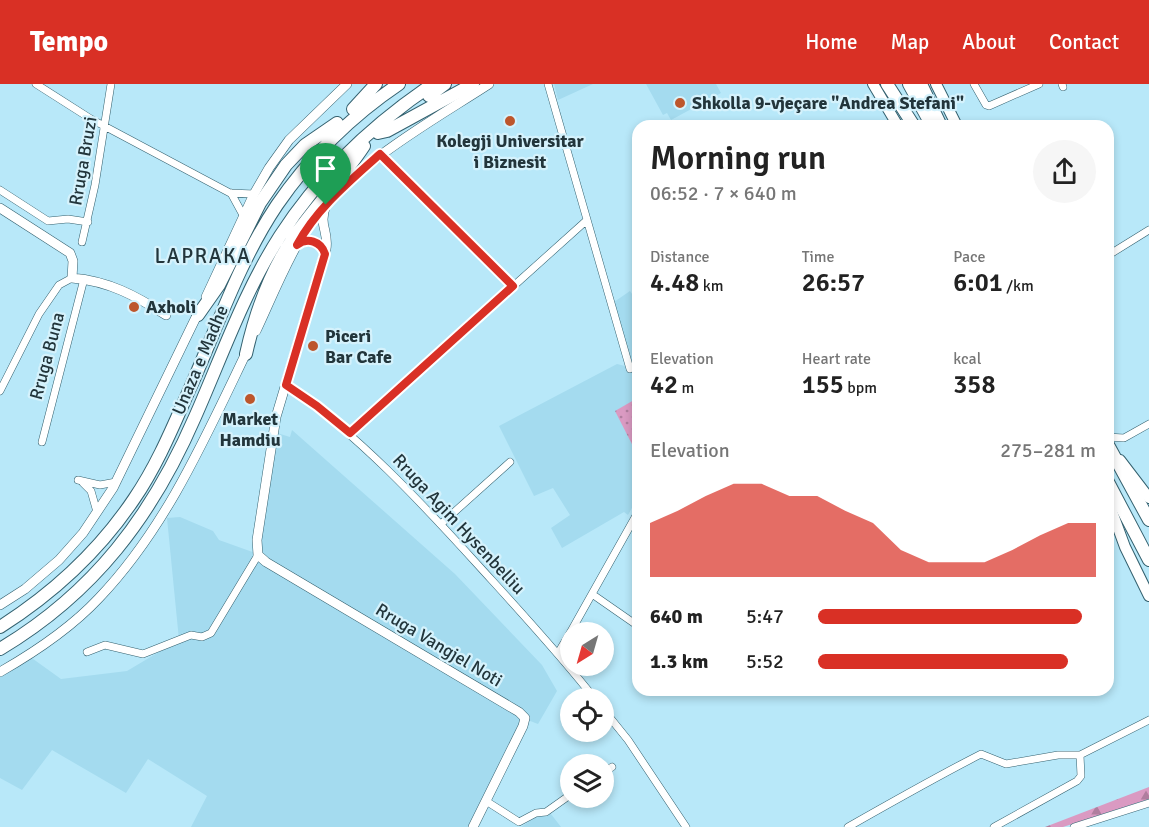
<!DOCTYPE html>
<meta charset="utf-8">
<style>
body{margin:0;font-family:Signika,sans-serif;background:#f6f6f6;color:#222;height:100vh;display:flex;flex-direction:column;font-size:22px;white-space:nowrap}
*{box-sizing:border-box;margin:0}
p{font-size:20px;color:#767676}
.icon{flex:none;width:33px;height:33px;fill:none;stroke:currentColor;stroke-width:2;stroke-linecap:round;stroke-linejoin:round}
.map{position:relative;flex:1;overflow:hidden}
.side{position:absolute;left:632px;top:36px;width:482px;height:576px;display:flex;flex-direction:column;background:#fff;border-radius:18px;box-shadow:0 3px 9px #0003}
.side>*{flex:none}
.needle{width:39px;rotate:217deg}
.fabs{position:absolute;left:560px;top:538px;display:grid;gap:12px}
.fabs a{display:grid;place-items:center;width:54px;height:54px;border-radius:50%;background:#fff;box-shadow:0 3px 9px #0003;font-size:30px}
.pin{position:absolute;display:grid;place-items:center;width:51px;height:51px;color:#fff;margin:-62px -26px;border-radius:50% 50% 50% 0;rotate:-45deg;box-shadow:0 0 6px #0007}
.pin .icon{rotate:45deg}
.round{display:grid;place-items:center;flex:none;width:63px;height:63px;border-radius:32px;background:#f6f6f6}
.headline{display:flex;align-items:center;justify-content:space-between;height:102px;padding:0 18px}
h1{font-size:33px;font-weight:600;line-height:45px}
.metrics{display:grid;grid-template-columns:repeat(3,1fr);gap:9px;height:102px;padding:6px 18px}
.metrics div{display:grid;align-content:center}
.metrics b{font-size:26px;font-weight:600}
.metrics small{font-size:16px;font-weight:400}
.metrics p{font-size:16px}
.chart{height:168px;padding:12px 18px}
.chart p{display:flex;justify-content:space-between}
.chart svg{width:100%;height:108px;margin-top:6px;fill:#d93025;opacity:.7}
ul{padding:0 18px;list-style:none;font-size:20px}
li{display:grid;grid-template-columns:96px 72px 1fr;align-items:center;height:45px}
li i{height:15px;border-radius:8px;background:#d93025}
header{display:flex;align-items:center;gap:36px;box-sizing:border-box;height:84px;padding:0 30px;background:#d93025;color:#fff}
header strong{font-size:28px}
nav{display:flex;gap:33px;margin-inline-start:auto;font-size:21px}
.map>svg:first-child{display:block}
.built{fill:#a4dbef}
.grass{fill:url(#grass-dots)}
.forest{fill:url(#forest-firs)}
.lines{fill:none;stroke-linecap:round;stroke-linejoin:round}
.street-casing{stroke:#34616f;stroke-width:8}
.secondary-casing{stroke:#34616f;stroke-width:10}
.primary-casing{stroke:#34616f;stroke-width:12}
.highway-casing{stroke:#34616f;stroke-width:14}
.street{stroke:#fff;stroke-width:7}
.secondary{stroke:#fff;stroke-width:9}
.primary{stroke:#fff;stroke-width:10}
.highway{stroke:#fff;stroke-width:12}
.route-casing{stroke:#fff;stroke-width:12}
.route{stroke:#d93025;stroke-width:8}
.poi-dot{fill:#bd562c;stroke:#d5f2fc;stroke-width:2}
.labels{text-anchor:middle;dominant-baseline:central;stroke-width:4.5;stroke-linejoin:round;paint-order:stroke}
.poi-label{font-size:18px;font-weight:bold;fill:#22353b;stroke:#d5f2fc;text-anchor:start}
.street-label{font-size:18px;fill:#22353b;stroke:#d5f2fc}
.quarter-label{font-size:21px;letter-spacing:1.5px;fill:#22353b;stroke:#d5f2fc}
</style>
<header>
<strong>Tempo</strong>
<nav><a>Home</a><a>Map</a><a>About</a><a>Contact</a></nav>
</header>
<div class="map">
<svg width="1149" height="743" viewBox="0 0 1149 743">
<defs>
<pattern id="grass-dots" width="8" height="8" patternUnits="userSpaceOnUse" patternTransform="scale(1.5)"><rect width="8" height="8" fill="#da9ac2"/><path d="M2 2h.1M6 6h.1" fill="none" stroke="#b07e9f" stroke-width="1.8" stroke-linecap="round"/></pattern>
<pattern id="forest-firs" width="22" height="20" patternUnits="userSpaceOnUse" patternTransform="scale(1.5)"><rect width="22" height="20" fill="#da9ac2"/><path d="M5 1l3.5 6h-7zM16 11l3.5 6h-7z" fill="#b07e9f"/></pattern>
</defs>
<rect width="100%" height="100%" fill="#b8e8f9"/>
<path class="built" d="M 554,0 L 593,0 L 558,16 Z
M 646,0 L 716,0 L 721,9 L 671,36 L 667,29 L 663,31 Z
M 630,207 L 638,219 L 638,413 L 628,431 L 624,428 L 562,464 L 551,444 L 570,431 L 553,404 L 534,412 L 499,342 L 617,280 L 625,282 L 626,286 L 633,284 L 614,218 Z
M 292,346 L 455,490 L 542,581 L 557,607 L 538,640 L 525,635 L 473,743 L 191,743 L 207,712 L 148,675 L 126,709 L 52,666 L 22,706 L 0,694 L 0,588 L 29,572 L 61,595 L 127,587 L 179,556 L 167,434 L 180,433 L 213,447 L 219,456 L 258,470 L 277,349 L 290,353 Z
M 546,729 L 551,730 L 561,743 L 521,743 L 540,730 Z"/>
<path class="grass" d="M 634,316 L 637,327 L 637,370 L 615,327 Z"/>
<path class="forest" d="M 1149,703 L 1149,715 L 1063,743 L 1045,743 Z"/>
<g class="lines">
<defs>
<path id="street" d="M 36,0 L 91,35 L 230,109 L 254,110
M 548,0 L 630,285
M 974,0 L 986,21 L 989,22 L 1039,0
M 1062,0 L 1063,3
M 380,70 L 513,202
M 0,106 L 48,137 L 68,135 L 88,138
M 231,109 L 243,131
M 82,158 L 95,101 L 111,0
M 1107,172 L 1149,146
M 287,301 C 359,352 419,416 478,481 C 518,525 558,568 595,615
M 0,307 L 39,230 L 59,201 L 72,194
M 350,349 L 587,136
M 1107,353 L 1124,354 L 1149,340
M 42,358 L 84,195
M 78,396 L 100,401 L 116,398
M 83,399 L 91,407 L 97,428
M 441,440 L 510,378
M 592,510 L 638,542
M 570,549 L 638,428
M 87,568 L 105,561 L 143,570 L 191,551 L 202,553 L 211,549 L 258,471
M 558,569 L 570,549
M 603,625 L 628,656 L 686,743
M 603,689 L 612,683
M 486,717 L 519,738 L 536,729 L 546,728 L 570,711
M 848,743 C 892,718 936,693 981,670 L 1006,680 L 1058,671 L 1080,671 L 1149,636
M 994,743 L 1077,697 L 1081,692 L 1080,671
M 1074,743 L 1149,719"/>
<path id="secondary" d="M 326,121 C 318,142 329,146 326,165 L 276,333 L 257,456 L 258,471 L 266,478 L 519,628 L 525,634 L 523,642 L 473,743
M 0,124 L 70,169 L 73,177 L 72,194 C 109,197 136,212 166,231
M 297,161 C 307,153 321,158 325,170
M 206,213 L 254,110 L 269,84 L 289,56 L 347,0
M 256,247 C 271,215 284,182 302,152 C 347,83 421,44 489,0
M 0,521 L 25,505 L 59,476 L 83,449 L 113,404 L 200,225
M 0,588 C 35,568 71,544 99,514 C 166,444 206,352 248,265"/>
<path id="primary" d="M 873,0 L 898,42
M 936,0 L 957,42
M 1120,376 L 1149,414
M 1107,414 L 1125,463 L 1149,512"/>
<path id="highway" d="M 887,0 L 914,42
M 909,0 L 932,42
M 921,0 L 941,42
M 429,12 L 445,0
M 353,25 L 376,0
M 378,49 L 387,47 L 473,0
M 198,231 L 219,201 L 260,119 L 286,81 L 305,61 L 337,39
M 246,270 C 255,230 270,188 293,154 C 315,122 343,94 364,62
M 1107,359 L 1149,436
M 1107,396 L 1149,476
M 0,543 C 52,510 99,467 134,415 C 158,380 174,340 191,302 C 218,241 240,176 277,121 C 310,73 350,33 399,0
M 0,565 C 94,509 152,432 195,333 C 222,272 244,208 280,152 C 320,90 372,41 433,0"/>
</defs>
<use href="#street" class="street-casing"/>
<use href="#secondary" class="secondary-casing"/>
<use href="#primary" class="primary-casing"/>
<use href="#highway" class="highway-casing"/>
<use href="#street" class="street"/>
<use href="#secondary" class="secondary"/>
<use href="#primary" class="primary"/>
<use href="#highway" class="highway"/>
</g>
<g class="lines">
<defs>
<path id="route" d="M 380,70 L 513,202 L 350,349 L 317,322 L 286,301 L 325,170 C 321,157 307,153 297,161 C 317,124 349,98 380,70 Z"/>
</defs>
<use href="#route" class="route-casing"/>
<use href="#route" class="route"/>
</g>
<g class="poi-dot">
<circle cx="680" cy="19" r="6"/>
<circle cx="510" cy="37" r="6"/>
<circle cx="134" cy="223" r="6"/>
<circle cx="313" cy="262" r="6"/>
<circle cx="250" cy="315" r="6"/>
</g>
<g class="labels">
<g class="poi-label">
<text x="692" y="19">Shkolla 9-vjeçare "Andrea Stefani"</text>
<text x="510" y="57" text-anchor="middle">Kolegji Universitar<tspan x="510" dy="21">i Biznesit</tspan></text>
<text x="146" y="223">Axholi</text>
<text x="325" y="252">Piceri<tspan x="325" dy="21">Bar Cafe</tspan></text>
<text x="250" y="335" text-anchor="middle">Market<tspan x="250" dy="21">Hamdiu</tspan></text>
</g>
<g class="street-label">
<text transform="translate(83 77) rotate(-80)">Rruga Bruzi</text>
<text transform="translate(47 272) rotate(-75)">Rruga Buna</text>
<text transform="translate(200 276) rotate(-67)">Unaza e Madhe</text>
<text transform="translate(459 440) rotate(47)">Rruga Agim Hysenbelliu</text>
<text transform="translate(439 561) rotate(31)">Rruga Vangjel Noti</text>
</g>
<g class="quarter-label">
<text x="203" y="172">LAPRAKA</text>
</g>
</g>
</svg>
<div class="fabs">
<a><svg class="needle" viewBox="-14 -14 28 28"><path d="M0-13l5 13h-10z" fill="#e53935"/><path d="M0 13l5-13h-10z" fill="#767676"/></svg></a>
<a><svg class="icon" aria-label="locate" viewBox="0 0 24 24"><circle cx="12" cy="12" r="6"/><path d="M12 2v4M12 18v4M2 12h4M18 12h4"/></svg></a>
<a><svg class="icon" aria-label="layers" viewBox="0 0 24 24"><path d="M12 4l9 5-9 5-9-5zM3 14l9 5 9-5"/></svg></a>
</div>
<div class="pin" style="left:326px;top:121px;background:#1e9e55"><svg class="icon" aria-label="arrive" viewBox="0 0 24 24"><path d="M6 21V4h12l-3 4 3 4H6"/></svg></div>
<section class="side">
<div class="headline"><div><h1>Morning run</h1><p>06:52 · 7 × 640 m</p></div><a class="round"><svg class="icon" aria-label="share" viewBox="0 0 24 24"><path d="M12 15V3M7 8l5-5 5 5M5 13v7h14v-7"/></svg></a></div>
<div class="metrics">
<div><p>Distance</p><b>4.48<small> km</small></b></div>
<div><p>Time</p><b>26:57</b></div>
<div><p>Pace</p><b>6:01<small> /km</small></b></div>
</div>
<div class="metrics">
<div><p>Elevation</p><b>42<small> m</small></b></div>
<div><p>Heart rate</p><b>155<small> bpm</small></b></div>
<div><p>kcal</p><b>358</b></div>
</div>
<div class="chart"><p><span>Elevation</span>275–281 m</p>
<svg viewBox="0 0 160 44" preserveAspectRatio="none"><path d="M0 44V22L10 17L20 11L30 6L40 6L50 11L60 11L70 17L80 22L90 33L100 38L110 38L120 38L130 33L140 27L150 22L160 22V44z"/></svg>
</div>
<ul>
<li><b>640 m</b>5:47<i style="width:95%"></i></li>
<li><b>1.3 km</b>5:52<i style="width:90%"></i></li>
</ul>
</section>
</div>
